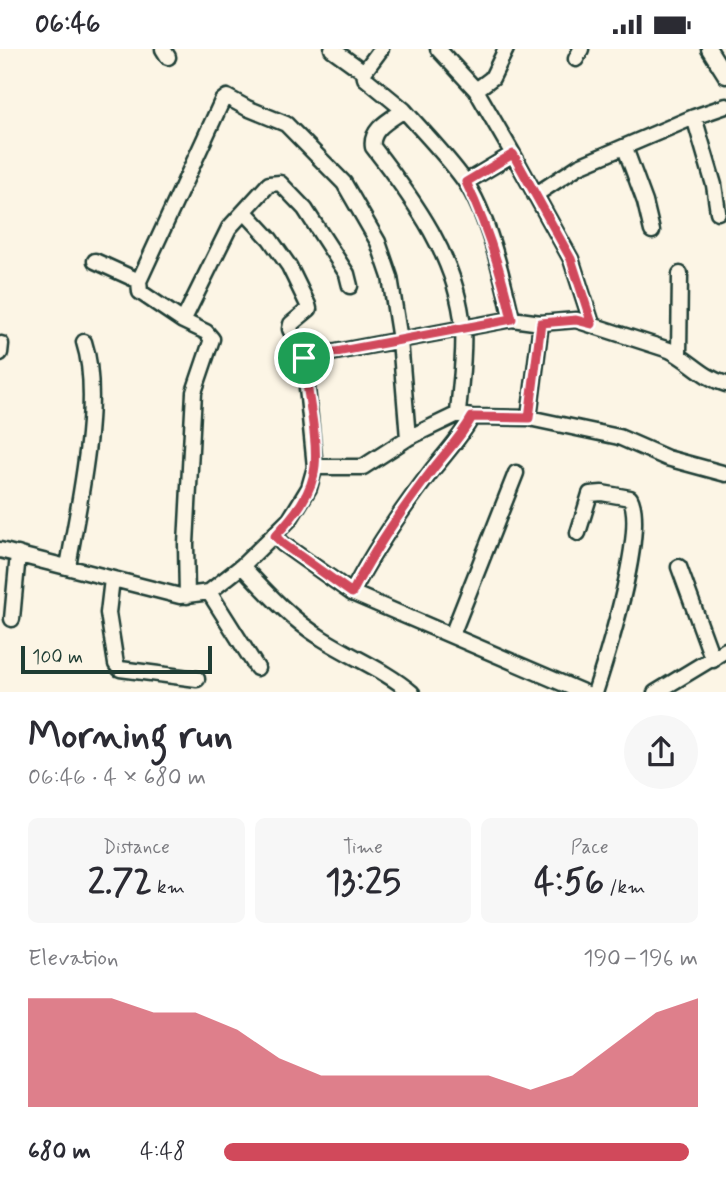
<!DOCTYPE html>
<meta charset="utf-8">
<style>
body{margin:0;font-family:Mynerve,sans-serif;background:#f7f7f7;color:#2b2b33;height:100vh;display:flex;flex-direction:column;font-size:26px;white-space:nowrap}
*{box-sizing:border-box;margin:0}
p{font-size:23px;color:#7c7c81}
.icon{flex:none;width:38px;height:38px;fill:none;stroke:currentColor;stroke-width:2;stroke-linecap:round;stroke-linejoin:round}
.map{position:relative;height:643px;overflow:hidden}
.drawer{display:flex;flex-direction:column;background:#fff;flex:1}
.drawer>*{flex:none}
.scale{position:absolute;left:21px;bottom:18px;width:191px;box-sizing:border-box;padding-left:7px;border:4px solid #1f3d34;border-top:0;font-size:19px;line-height:24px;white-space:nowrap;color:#1f3d34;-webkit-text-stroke:5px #fcf5e5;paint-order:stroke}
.pin{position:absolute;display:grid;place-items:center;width:60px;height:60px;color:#fff;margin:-30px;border:4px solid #fff;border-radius:50%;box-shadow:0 2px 7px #0007}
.round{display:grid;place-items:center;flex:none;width:74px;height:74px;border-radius:37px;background:#f7f7f7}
.summary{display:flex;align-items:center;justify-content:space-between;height:119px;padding:0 28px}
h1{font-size:38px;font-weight:700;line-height:52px}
.metrics{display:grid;grid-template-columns:repeat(3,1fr);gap:10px;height:119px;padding:7px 28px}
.metrics div{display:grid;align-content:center;border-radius:10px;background:#f7f7f7;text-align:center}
.metrics b{font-size:35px;font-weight:700}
.metrics small{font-size:19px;font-weight:400}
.metrics p{font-size:19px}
.chart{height:196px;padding:14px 28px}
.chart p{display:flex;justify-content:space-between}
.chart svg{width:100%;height:126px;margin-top:7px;fill:#d1495b;opacity:.7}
ul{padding:0 28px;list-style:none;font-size:23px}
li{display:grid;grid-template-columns:112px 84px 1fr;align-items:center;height:52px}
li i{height:18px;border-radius:9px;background:#d1495b}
.status{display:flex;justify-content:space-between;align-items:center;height:49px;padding:0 35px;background:#fff;direction:ltr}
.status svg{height:19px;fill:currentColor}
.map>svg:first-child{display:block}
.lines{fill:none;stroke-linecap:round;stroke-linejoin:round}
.minor-casing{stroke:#1f3d34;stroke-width:19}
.minor{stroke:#fcf5e5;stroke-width:14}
.route-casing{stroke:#fff;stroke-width:14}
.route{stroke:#d1495b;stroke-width:9}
</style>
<div class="status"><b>06:46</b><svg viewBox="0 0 49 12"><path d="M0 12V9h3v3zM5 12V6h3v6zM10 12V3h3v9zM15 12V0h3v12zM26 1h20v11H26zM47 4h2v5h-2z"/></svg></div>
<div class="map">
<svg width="726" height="644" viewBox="0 0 726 644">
<rect width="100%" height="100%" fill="#fcf5e5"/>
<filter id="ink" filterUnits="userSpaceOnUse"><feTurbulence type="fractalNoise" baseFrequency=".0143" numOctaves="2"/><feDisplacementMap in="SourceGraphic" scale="14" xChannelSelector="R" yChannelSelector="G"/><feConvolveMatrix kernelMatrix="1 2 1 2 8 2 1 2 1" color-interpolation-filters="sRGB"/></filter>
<g filter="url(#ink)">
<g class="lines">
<defs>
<path id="minor" d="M 163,0 L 168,8
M 332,0 L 364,23
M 381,0 L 364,23 L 365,29 L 404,61 C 390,71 370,80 373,98 C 414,151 457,209 463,279 C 465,307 460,336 458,365
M 438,0 L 476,41 L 513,105 L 571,210 L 592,275
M 709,0 L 726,27
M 576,10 L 581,0
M 476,41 L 492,29 L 506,0
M 404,61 C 424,84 446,106 464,131 C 488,164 503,231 512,270
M 694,68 L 714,136 L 718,163
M 625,99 L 645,153 L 652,182
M 466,133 L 513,105
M 535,146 L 579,117 L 694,68 L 726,57
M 245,163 L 270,190 L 289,217 L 308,256 L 309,260 L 291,275 L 290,280 L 304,309
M 95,212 L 139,232
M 183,272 L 229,179 L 269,135 L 280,134 L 305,160 L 347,225 L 350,237
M 0,304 L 1,295
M 679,306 L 680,225
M 529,369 L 541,274
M 315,418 L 363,418 L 408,389 L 458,365 L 472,368 L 529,369 L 619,388 L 667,409 L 726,425
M 578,484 L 590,445 L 602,444 L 630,449 C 647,480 607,607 595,644
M 275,487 L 283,495 L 352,544 L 585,644
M 0,501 L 180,547 L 209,543 L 242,517 L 290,470 L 309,439 L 315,418 L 304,309 L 512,270 L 541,274 L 576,271 L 669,301 C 690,311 703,329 726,335
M 242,517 C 267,544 292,571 323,590 C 353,609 385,621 412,644
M 68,518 C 78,457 103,351 84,293
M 679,518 L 713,611
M 112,530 L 108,564 L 116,615 L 120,620 L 197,630
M 209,543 L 257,619
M 352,544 C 374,500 403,459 433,420 C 447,403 461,388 472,368
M 187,547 L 186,495 L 194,343 L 212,290 L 206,283 L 183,272 L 140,243 L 139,232 L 222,52 L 227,48 L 247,59 L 286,75 L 344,134 L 378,193 L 390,228 L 400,291 L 408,389
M 12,570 L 18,505
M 452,586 L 516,424
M 655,644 L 726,601"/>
</defs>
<use href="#minor" class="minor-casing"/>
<use href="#minor" class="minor"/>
</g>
</g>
<g class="lines" filter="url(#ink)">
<defs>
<path id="route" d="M 513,105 L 571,210 L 592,275 L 576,271 L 541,274 L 529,369 L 472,368 C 461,388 447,402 433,420 C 403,459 374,500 352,544 L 283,495 L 275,487 C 293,468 313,444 315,417 C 318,387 306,341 304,309 L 512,270 C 501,222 487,177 466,133 Z"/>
</defs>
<use href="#route" class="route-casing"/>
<use href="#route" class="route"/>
</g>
</svg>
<div class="scale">100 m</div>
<div class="pin" style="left:304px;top:309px;background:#1e9e55"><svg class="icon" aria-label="arrive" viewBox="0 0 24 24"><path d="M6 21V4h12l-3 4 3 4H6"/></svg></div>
</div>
<section class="drawer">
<div class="summary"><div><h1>Morning run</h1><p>06:46 · 4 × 680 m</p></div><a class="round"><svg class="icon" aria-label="share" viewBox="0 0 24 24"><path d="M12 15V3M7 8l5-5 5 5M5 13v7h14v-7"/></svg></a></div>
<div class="metrics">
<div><p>Distance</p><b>2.72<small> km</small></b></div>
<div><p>Time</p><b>13:25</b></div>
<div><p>Pace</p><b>4:56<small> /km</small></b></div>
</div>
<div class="chart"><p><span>Elevation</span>190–196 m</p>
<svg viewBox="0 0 160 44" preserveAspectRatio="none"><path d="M0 44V6L10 6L20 6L30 11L40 11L50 17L60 27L70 33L80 33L90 33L100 33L110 33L120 38L130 33L140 22L150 11L160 6V44z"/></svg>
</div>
<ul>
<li><b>680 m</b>4:48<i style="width:98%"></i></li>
</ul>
</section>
